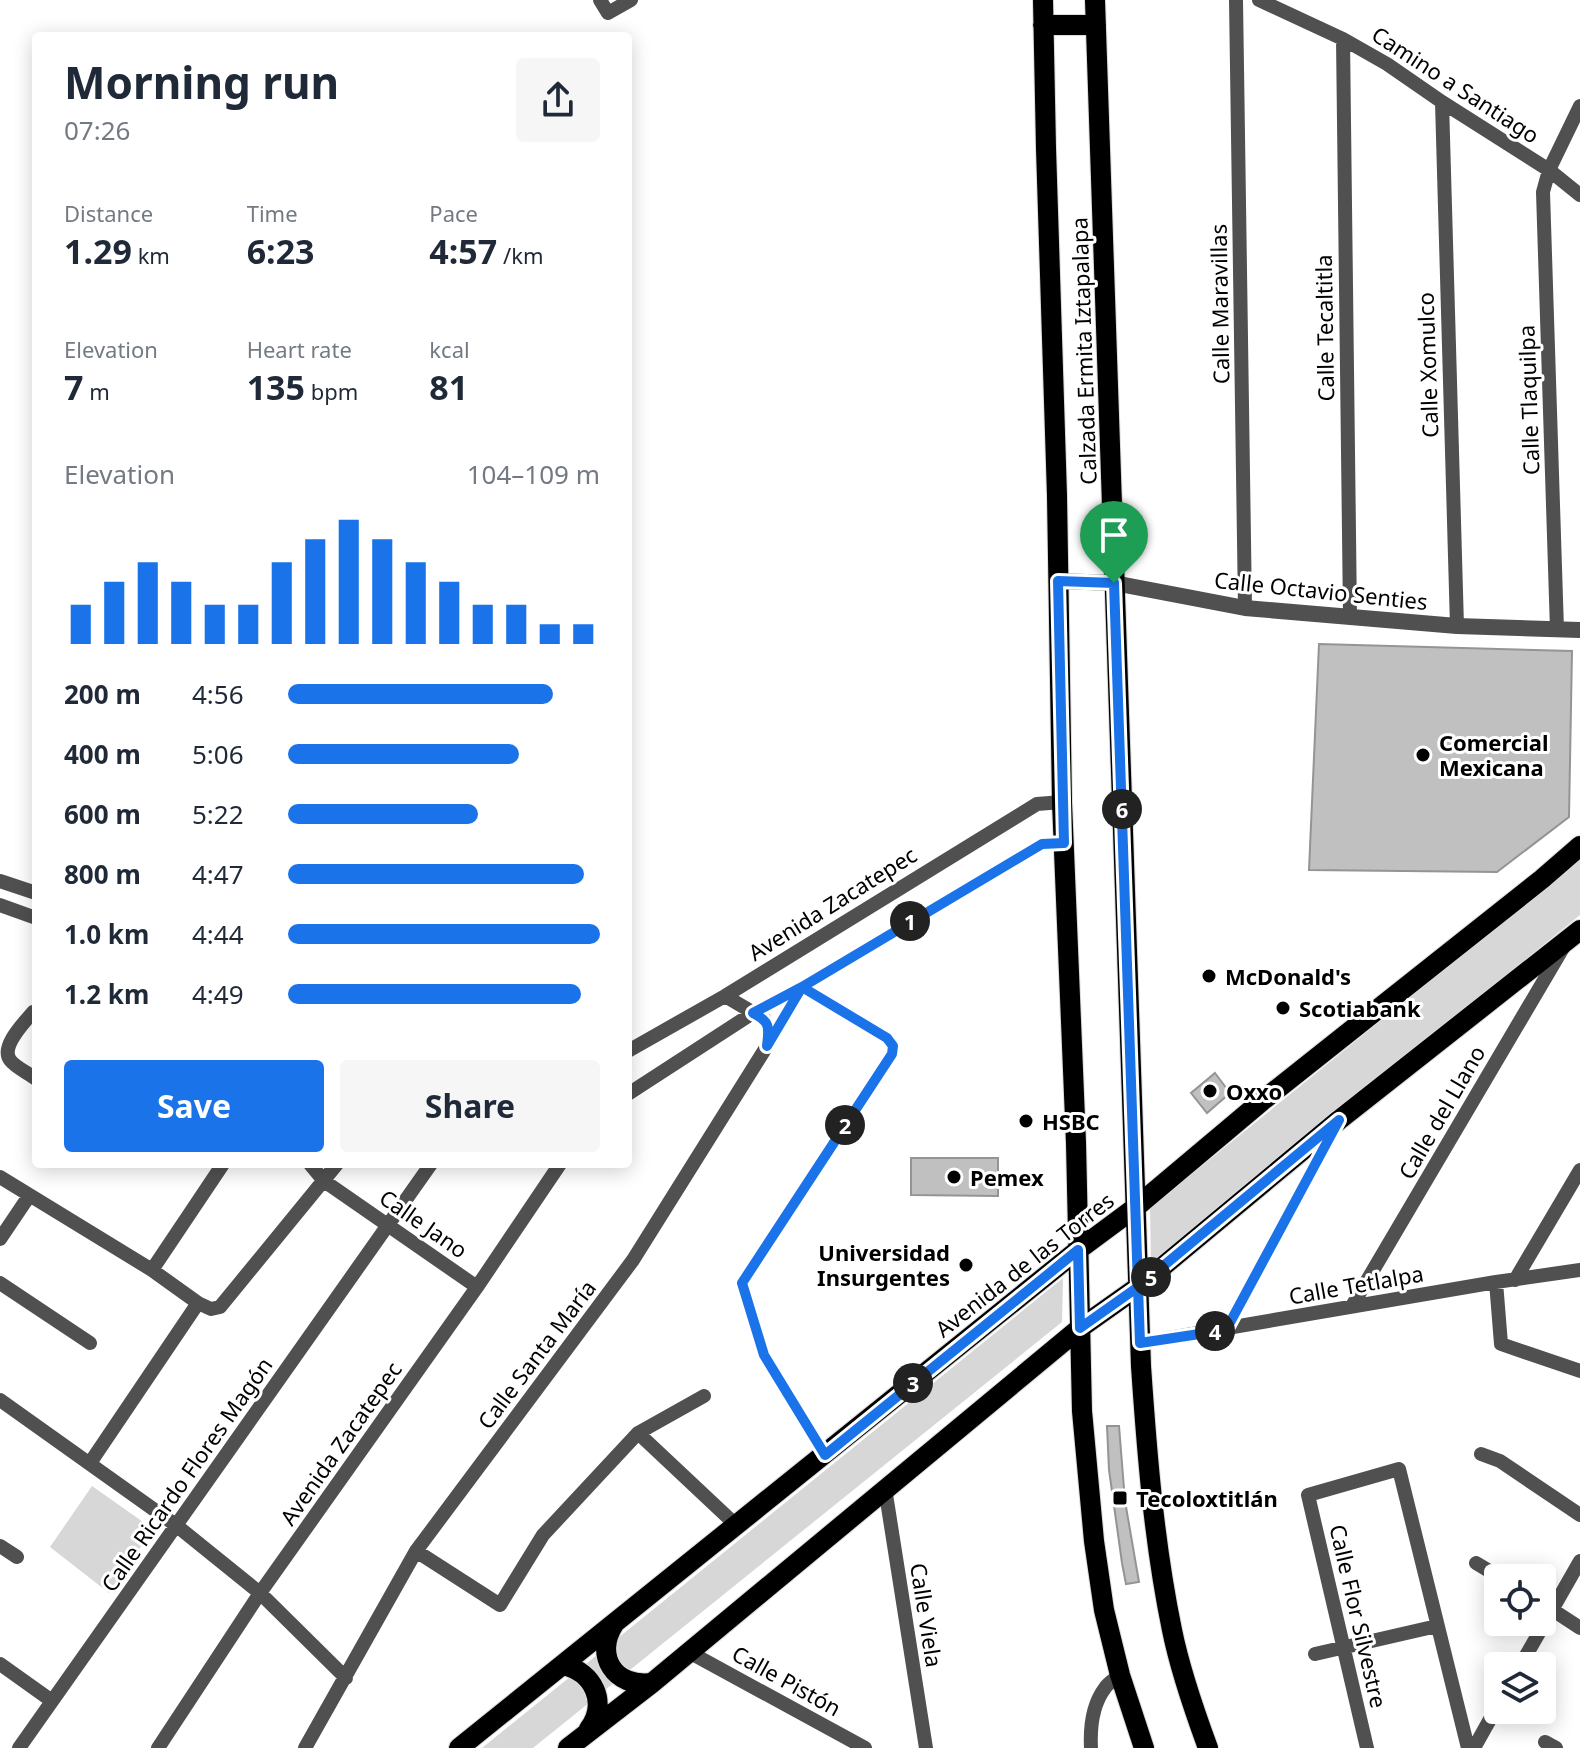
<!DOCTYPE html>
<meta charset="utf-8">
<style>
body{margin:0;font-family:"Noto Sans",sans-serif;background:#f6f6f7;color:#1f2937;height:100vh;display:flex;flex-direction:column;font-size:30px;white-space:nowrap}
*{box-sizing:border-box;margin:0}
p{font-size:26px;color:#747a83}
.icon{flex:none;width:44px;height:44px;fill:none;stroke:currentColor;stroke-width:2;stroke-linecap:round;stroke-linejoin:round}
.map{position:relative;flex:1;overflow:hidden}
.panel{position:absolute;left:32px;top:32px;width:600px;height:1136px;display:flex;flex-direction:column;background:#fff;border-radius:8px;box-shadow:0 4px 20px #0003}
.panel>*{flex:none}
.tools{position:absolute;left:1484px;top:1564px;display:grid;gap:16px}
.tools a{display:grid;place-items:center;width:72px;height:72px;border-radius:8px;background:#fff;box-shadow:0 4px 20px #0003;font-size:40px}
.pin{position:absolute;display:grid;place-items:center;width:68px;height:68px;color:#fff;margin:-82px -34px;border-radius:50% 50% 50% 0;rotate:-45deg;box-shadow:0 0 8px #0007}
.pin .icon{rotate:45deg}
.km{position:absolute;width:40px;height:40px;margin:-20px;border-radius:50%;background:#222;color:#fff;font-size:22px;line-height:40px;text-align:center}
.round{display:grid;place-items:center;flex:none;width:84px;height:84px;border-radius:8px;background:#f6f6f7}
.overview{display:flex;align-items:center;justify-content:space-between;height:136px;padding:0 32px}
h1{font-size:44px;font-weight:700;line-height:60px}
.metrics{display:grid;grid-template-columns:repeat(3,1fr);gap:12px;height:136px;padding:8px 32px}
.metrics div{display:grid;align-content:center}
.metrics b{font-size:34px;font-weight:700}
.metrics small{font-size:22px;font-weight:400}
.metrics p{font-size:22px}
.chart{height:224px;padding:16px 32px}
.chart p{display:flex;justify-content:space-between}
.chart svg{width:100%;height:144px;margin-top:8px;stroke:#1a73e8;stroke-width:6}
.primary-button{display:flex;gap:16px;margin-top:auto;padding:16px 32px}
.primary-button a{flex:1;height:92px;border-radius:8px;background:#1a73e8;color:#fff;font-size:32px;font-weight:700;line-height:92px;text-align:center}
.primary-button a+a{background:#f6f6f7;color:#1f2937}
ul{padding:0 32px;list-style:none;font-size:26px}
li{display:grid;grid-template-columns:128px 96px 1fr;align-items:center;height:60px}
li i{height:20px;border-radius:10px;background:#1a73e8}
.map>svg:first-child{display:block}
.green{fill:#d7d7d7}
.building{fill:#c0c0c0;stroke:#949494;stroke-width:2}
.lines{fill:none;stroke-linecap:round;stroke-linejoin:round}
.primary-casing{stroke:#dbdbdb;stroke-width:22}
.minor{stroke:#505050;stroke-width:14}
.tertiary{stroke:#505050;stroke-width:16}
.primary{stroke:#000;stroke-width:20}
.route-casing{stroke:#fff;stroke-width:16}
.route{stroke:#1a73e8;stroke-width:10}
.poi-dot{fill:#000;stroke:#fff;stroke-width:3}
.labels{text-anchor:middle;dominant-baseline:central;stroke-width:6;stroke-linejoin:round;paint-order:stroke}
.street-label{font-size:22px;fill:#000;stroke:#fff}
.poi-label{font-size:22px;font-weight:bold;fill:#000;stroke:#fff;text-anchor:start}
</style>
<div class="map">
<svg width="1580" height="1748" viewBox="0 0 1580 1748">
<rect width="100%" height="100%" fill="#fff"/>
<path class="green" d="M 1580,859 L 1580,915 L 1151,1264 L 1150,1208 Z
M 1063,1278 L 1062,1322 L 533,1748 L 482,1748 Z
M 92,1486 L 153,1529 L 109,1593 L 50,1547 Z"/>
<path class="building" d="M 1319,644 L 1572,651 L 1569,817 L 1497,872 L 1309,870 Z
M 1215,1073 L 1230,1093 L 1207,1113 L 1191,1093 Z
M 911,1158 L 998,1158 L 998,1196 L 911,1195 Z
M 1107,1426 L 1119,1426 L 1125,1501 L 1139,1582 L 1126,1584 L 1122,1563 L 1109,1470 Z"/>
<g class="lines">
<defs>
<path id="primary" d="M 1043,0 L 1046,148 L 1057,496 L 1062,802 L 1076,1143 L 1082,1411 L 1094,1541 L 1104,1610 L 1120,1675 L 1144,1748
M 1095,0 L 1141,1366 C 1147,1454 1154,1543 1172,1630 C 1180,1670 1194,1710 1208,1748
M 1043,25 L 1096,25
M 614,1624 C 594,1655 614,1688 652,1683
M 563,1665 C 594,1672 608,1703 589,1729
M 459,1748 L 1078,1250 L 1136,1207 L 1262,1101 L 1542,879 L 1580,846
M 568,1748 L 652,1683 L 1080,1328 L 1138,1287 L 1339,1120 L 1580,930"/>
</defs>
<use href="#primary" class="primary-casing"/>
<path class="minor" d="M 600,0 L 608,13 L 631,0
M 1236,0 L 1245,608
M 1259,0 L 1343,39 L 1387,64 L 1442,102 L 1549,170 L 1580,195
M 1343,39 L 1350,616
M 1442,102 L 1457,626
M 1557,630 L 1543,192 L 1549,170 L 1580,106
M 0,881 L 36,893
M 0,905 L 36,918
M 725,996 L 764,1019 C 770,1027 769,1034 767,1043
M 33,1012 C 25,1022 0,1046 10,1060 C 15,1067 28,1073 36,1079
M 628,1051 L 725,996 L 1037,804 L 1062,802
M 628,1094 L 753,1013 L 802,987 L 1042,844 L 1064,843
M 310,1164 L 324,1181 L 477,1287
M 0,1177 L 152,1270 L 198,1303
M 0,1239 L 29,1196
M 152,1270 L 223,1164
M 1515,1280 L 1580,1170
M 1496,1282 L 1501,1344 L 1580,1371
M 0,1283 L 90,1343
M 1352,1306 L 1563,948
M 1226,1330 L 1335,1127
M 1140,1343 L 1496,1282 L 1580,1270
M 0,1400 L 177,1526 L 260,1593 L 346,1678
M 638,1433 L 736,1525
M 1481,1454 L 1500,1461 L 1580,1515
M 90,1463 L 198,1303 L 211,1309 L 220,1307 L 337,1164
M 885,1488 L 926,1748
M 0,1546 L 17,1557
M 416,1551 L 500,1605 L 543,1535 L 638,1433 L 704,1396
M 1476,1563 L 1501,1578
M 1542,1603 L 1580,1628
M 689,1652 L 865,1748
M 1315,1654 L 1437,1626
M 0,1664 L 52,1701
M 1520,1666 L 1580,1561
M 1545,1742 L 1556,1748
M 19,1748 L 431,1164
M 158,1748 L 260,1593 L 477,1287 L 560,1164
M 305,1748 L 416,1551 L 633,1260 L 767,1046 L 802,987 L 887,1038 L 893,1046 L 892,1054 L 742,1283 L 764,1355 L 825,1455
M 1091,1748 C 1090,1728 1092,1705 1105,1688 C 1108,1683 1115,1679 1120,1675
M 1367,1748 L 1308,1495 L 1399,1469 L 1468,1748
M 1474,1748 L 1498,1705"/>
<path class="tertiary" d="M 1058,581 L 1114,583 L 1245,608 L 1457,626 L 1580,630"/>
<use href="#primary" class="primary"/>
</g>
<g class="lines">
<defs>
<path id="route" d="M 1114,583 L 1058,581 L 1064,843 L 1042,844 L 802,987 L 753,1013 C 771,1022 769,1028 767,1046 L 802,987 L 887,1038 L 893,1046 L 892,1054 L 742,1283 L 764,1355 L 825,1455 L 1078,1250 L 1080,1328 L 1138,1287 L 1140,1343 L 1226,1330 L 1339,1120 L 1138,1287 L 1114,583"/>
</defs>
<use href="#route" class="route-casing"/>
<use href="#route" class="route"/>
</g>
<g class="poi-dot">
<circle cx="1423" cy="755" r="8"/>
<circle cx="1209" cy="976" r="8"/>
<circle cx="1283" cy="1008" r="8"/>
<circle cx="1210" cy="1091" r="8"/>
<circle cx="1026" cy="1121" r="8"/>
<circle cx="954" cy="1177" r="8"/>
<circle cx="966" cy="1265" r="8"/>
<rect x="1112" y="1490" width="16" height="16" rx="4"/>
</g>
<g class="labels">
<g class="street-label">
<text transform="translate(1456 84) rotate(33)">Camino a Santiago</text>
<text transform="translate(1219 304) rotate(-91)">Calle Maravillas</text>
<text transform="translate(1324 328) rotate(-91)">Calle Tecaltitla</text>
<text transform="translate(1083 351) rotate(-92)">Calzada Ermita Iztapalapa</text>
<text transform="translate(1427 365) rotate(-92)">Calle Xomulco</text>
<text transform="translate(1528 400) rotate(-92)">Calle Tlaquilpa</text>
<text transform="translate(1321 590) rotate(6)">Calle Octavio Senties</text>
<text transform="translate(832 903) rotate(-32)">Avenida Zacatepec</text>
<text transform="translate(1441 1112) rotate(-60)">Calle del Llano</text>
<text transform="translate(424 1223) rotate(35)">Calle Jano</text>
<text transform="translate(1024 1264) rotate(-38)">Avenida de las Torres</text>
<text transform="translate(1356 1284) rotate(-10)">Calle Tetlalpa</text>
<text transform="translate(536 1354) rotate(-53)">Calle Santa María</text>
<text transform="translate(340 1443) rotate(-55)">Avenida Zacatepec</text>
<text transform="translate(186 1474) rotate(-55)">Calle Ricardo Flores Magón</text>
<text transform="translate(927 1615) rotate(81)">Calle Viela</text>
<text transform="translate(1359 1616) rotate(77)">Calle Flor Silvestre</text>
<text transform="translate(787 1680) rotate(29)">Calle Pistón</text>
</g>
<g class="poi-label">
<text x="1439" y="742">Comercial<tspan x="1439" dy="25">Mexicana</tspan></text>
<text x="1225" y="976">McDonald's</text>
<text x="1299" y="1008">Scotiabank</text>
<text x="1226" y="1091">Oxxo</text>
<text x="1042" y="1121">HSBC</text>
<text x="970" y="1177">Pemex</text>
<text x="950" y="1252" text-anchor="end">Universidad<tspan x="950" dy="25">Insurgentes</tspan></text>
<text x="1136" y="1498">Tecoloxtitlán</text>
</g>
</g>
</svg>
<div class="tools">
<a><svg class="icon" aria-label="locate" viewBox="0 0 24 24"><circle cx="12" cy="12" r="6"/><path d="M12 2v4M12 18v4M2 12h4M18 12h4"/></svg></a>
<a><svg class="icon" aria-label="layers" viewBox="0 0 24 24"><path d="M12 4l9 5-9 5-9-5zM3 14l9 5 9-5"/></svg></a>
</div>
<div class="pin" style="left:1114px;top:583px;background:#1e9e55"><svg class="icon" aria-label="arrive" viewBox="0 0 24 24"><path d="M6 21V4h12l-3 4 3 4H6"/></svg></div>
<b class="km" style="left:910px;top:921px">1</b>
<b class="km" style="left:845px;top:1125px">2</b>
<b class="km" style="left:913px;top:1383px">3</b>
<b class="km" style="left:1215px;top:1331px">4</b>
<b class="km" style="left:1151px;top:1277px">5</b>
<b class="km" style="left:1122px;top:809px">6</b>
<section class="panel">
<div class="overview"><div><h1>Morning run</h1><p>07:26</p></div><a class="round"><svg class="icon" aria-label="share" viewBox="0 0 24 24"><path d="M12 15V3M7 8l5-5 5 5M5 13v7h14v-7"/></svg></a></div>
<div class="metrics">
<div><p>Distance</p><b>1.29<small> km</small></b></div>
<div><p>Time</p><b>6:23</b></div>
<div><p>Pace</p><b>4:57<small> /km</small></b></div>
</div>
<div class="metrics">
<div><p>Elevation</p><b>7<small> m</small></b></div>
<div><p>Heart rate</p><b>135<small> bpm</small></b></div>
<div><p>kcal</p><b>81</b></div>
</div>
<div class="chart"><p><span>Elevation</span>104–109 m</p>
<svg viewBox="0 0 160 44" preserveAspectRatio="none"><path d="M5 44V32M15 44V25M25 44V19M35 44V25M45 44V32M55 44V32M65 44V19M75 44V12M85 44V6M95 44V12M105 44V19M115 44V25M125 44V32M135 44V32M145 44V38M155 44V38"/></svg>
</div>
<ul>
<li><b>200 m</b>4:56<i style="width:85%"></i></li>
<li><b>400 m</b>5:06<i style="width:74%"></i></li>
<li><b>600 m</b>5:22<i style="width:61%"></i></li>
<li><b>800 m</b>4:47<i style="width:95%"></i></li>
<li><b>1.0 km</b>4:44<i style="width:100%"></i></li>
<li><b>1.2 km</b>4:49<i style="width:94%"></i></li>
</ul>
<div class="primary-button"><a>Save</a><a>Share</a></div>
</section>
</div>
